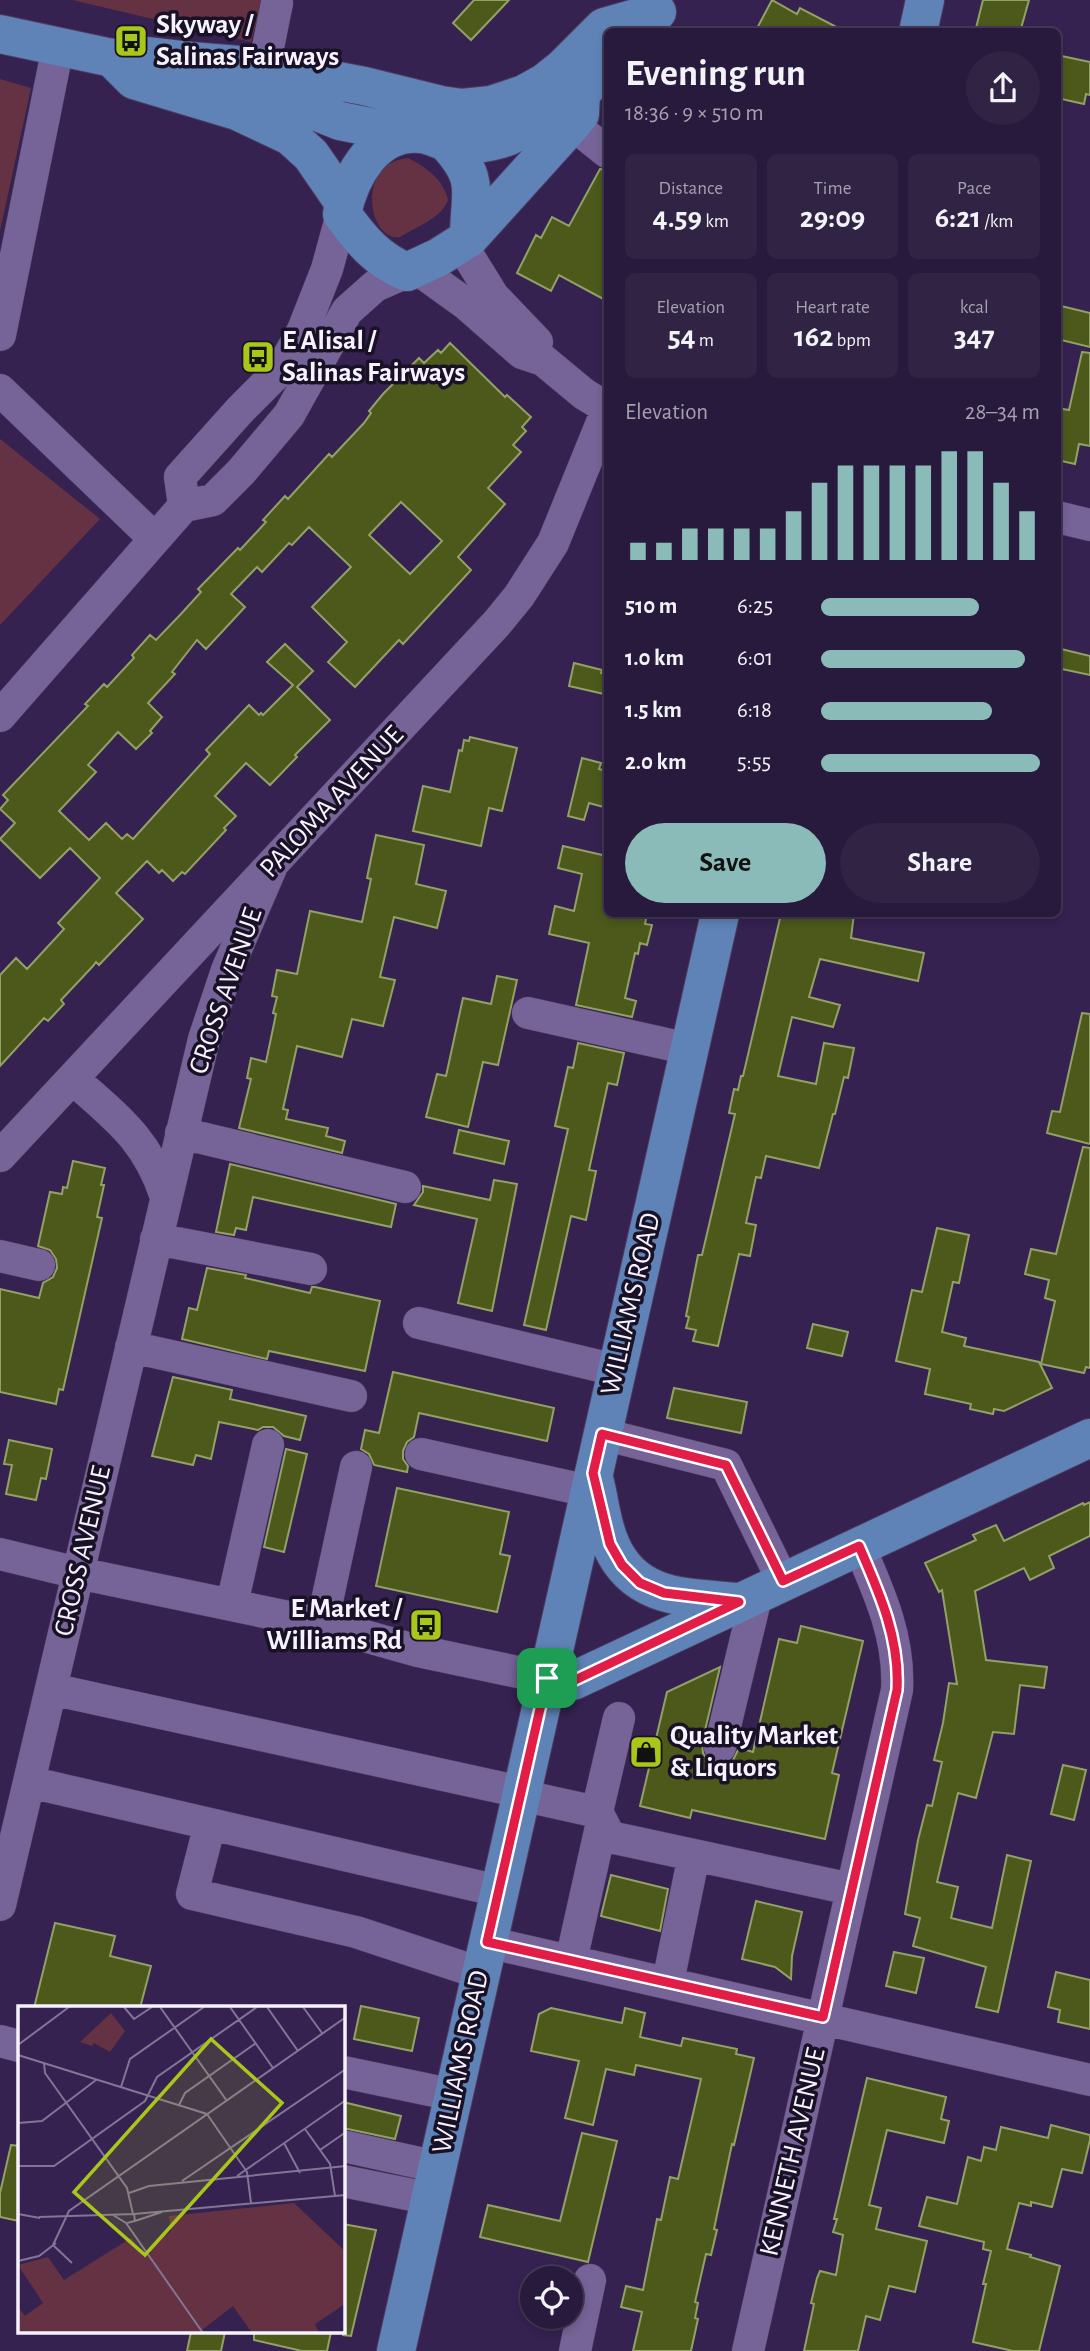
<!DOCTYPE html>
<meta charset="utf-8">
<style>
body{margin:0;font-family:"Alegreya Sans",sans-serif;background:#302343;color:#f1f3f6;height:100vh;display:flex;flex-direction:column;font-size:26px;white-space:nowrap}
*{box-sizing:border-box;margin:0}
p{font-size:23px;color:#a5a1af}
.icon{flex:none;width:38px;height:38px;fill:none;stroke:currentColor;stroke-width:2;stroke-linecap:round;stroke-linejoin:round}
.map{position:relative;flex:1;overflow:hidden}
.drawer{position:absolute;left:604px;top:28px;width:457px;height:889px;display:flex;flex-direction:column;background:#281a3c;border-radius:10px;box-shadow:0 4px 10px #0003,0 0 0 2px #443856}
.drawer>*{flex:none}
.tools{position:absolute;left:520px;top:2266px;display:grid;gap:14px}
.tools a{display:grid;place-items:center;width:63px;height:63px;border-radius:50%;background:#281a3c;box-shadow:0 4px 10px #0003,0 0 0 2px #443856;font-size:35px}
.pin{position:absolute;display:grid;place-items:center;width:60px;height:60px;color:#fff;margin:-30px;border-radius:14px;box-shadow:0 4px 10px #0006}
.round{display:grid;place-items:center;flex:none;width:74px;height:74px;border-radius:37px;background:#302343}
.headline{display:flex;align-items:center;justify-content:space-between;height:119px;padding:0 21px}
h1{font-size:38px;font-weight:700;line-height:52px}
.figures{display:grid;grid-template-columns:repeat(3,1fr);gap:10px;height:119px;padding:7px 21px}
.figures div{display:grid;align-content:center;border-radius:10px;background:#302343;text-align:center}
.figures b{font-size:30px;font-weight:700}
.figures small{font-size:19px;font-weight:400}
.figures p{font-size:19px}
.chart{height:196px;padding:14px 21px}
.chart p{display:flex;justify-content:space-between}
.chart svg{width:100%;height:126px;margin-top:7px;stroke:#8bbbb9;stroke-width:6}
.primary-button{display:flex;gap:14px;margin-top:auto;padding:14px 21px}
.primary-button a{flex:1;height:80px;border-radius:42px;background:#8bbbb9;color:#111;font-size:28px;font-weight:700;line-height:80px;text-align:center}
.primary-button a+a{background:#302343;color:#f1f3f6}
ul{padding:0 21px;list-style:none;font-size:23px}
li{display:grid;grid-template-columns:112px 84px 1fr;align-items:center;height:52px}
li i{height:18px;border-radius:9px;background:#8bbbb9}
.map>svg:first-child{display:block}
.green{fill:#653243}
.building{fill:#4c591b;stroke:#92a166;stroke-width:2;fill-rule:evenodd}
.lines{fill:none;stroke-linecap:round;stroke-linejoin:round}
.minor-casing{stroke:#4d3b61;stroke-width:33}
.major-casing{stroke:#4d3b61;stroke-width:40}
.minor{stroke:#766397;stroke-width:32}
.major{stroke:#5f83b6;stroke-width:38}
.route-casing{stroke:#fff;stroke-width:14}
.route{stroke:#e11d48;stroke-width:9}
.labels{text-anchor:middle;dominant-baseline:central;stroke-width:7;stroke-linejoin:round;paint-order:stroke}
.poi-label{font-size:28px;font-weight:bold;fill:#f6f2ff;stroke:#191126;text-anchor:start}
.street-label{font-size:28px;fill:#f6f2ff;stroke:#191126}
.inset-road{fill:none;stroke:#827596;stroke-width:2}
.view{fill:#a9c71a;fill-opacity:0.15;stroke:#a9c71a;stroke-width:3.5}
.inset-edge{fill:none;stroke:#f6f2ff;stroke-width:3.5}
</style>
<div class="map">
<svg width="1090" height="2351" viewBox="0 0 1090 2351">
<rect width="100%" height="100%" fill="#352250"/>
<path class="green" d="M 72,0 L 263,0 L 251,42 Z
M 0,79 L 31,88 L 0,231 Z
M 408,158 C 426,167 444,180 448,200 C 442,218 416,227 400,237 C 368,242 355,163 408,158 Z
M 0,439 L 100,519 L 0,625 Z"/>
<path class="building" d="M 474,0 L 509,0 L 471,40 L 453,23 Z
M 772,0 L 797,14 L 800,8 L 846,32 L 755,32 Z
M 983,0 L 1029,0 L 1020,32 L 975,32 Z
M 1057,55 L 1090,62 L 1090,95 L 1086,94 L 1084,104 L 1057,98 Z
M 600,169 L 607,170 L 607,301 L 559,275 L 551,291 L 517,273 L 536,235 L 541,238 L 552,217 L 569,226 Z
M 1057,305 L 1090,313 L 1090,347 L 1057,339 Z
M 450,343 L 505,397 L 507,395 L 531,417 L 522,427 L 526,431 L 513,445 L 521,452 L 488,488 L 505,504 L 458,557 L 471,570 L 403,644 L 399,640 L 355,687 L 328,662 L 347,642 L 312,607 L 351,567 L 309,527 L 292,545 L 289,543 L 262,572 L 257,567 L 231,594 L 245,607 L 206,649 L 197,640 L 172,672 L 175,674 L 148,703 L 162,717 L 150,731 L 152,733 L 136,749 L 118,732 L 88,765 L 96,772 L 59,811 L 89,840 L 106,823 L 122,839 L 127,834 L 133,839 L 210,754 L 206,750 L 249,705 L 259,715 L 261,713 L 263,715 L 293,685 L 267,662 L 285,644 L 313,671 L 297,687 L 330,720 L 295,755 L 297,757 L 270,785 L 246,763 L 215,796 L 236,816 L 224,828 L 226,830 L 185,874 L 182,872 L 173,881 L 162,870 L 159,873 L 147,861 L 116,893 L 143,919 L 99,965 L 96,962 L 93,966 L 61,1000 L 64,1004 L 48,1021 L 44,1018 L 0,1066 L 0,975 L 16,958 L 27,969 L 64,929 L 58,923 L 100,878 L 70,848 L 40,878 L 0,839 L 15,823 L 0,809 L 8,800 L 3,795 L 88,706 L 85,704 L 104,684 L 107,687 L 134,658 L 132,655 L 150,635 L 156,640 L 180,615 L 201,592 L 198,589 L 238,548 L 240,550 L 266,522 L 263,520 L 285,496 L 288,499 L 329,454 L 332,457 L 364,423 L 371,413 L 369,411 L 383,394 L 419,358 L 424,363 L 438,350 L 441,353 ZM 401,502 L 442,541 L 410,574 L 369,535 Z
M 1082,352 L 1090,353 L 1090,446 L 1079,444 L 1075,464 L 1057,460 L 1057,408 L 1069,410 Z
M 1057,648 L 1090,656 L 1090,675 L 1057,668 Z
M 574,663 L 602,670 L 601,673 L 607,674 L 604,694 L 569,686 Z
M 470,737 L 517,748 L 502,811 L 489,808 L 481,846 L 413,831 L 423,786 L 450,792 L 459,750 L 462,751 L 464,740 L 469,741 Z
M 582,758 L 601,763 L 599,769 L 607,771 L 607,808 L 589,803 L 584,820 L 568,816 Z
M 376,835 L 424,845 L 416,884 L 446,891 L 437,928 L 394,917 L 380,977 L 395,980 L 383,1026 L 352,1019 L 342,1057 L 297,1046 L 283,1109 L 288,1110 L 286,1119 L 328,1128 L 326,1136 L 345,1141 L 342,1153 L 239,1128 L 251,1079 L 247,1078 L 251,1058 L 266,1062 L 276,1014 L 273,1013 L 277,997 L 272,996 L 277,970 L 297,974 L 310,911 L 362,922 L 371,879 L 367,878 Z
M 563,846 L 607,856 L 607,914 L 647,914 L 645,924 L 652,925 L 647,945 L 640,943 L 638,954 L 635,953 L 625,998 L 636,1001 L 632,1017 L 576,1005 L 589,943 L 549,934 L 555,906 L 574,911 L 582,874 L 558,868 Z
M 781,914 L 854,914 L 851,938 L 924,953 L 918,981 L 820,959 L 809,997 L 840,1005 L 833,1027 L 792,1017 L 778,1076 L 816,1084 L 824,1043 L 854,1048 L 848,1078 L 844,1077 L 835,1114 L 833,1114 L 819,1168 L 766,1156 L 761,1178 L 756,1177 L 746,1223 L 756,1225 L 750,1256 L 739,1254 L 718,1346 L 693,1341 L 696,1330 L 686,1328 L 689,1317 L 686,1316 L 698,1255 L 702,1255 L 735,1114 L 729,1113 L 734,1089 L 738,1090 L 741,1076 L 743,1076 Z
M 497,976 L 517,980 L 498,1065 L 483,1062 L 468,1127 L 426,1117 L 437,1074 L 446,1076 L 463,998 L 491,1004 Z
M 1082,1013 L 1090,1014 L 1090,1144 L 1047,1133 L 1052,1111 L 1060,1112 Z
M 578,1043 L 624,1053 L 617,1085 L 608,1083 L 589,1170 L 596,1171 L 586,1220 L 571,1216 L 546,1330 L 524,1325 L 568,1129 L 555,1126 L 568,1067 L 573,1068 Z
M 459,1130 L 509,1141 L 504,1164 L 454,1153 Z
M 1083,1147 L 1090,1148 L 1090,1368 L 1086,1367 L 1084,1373 L 1041,1364 L 1055,1301 L 1045,1298 L 1049,1280 L 1025,1274 L 1031,1249 L 1056,1254 Z
M 73,1161 L 105,1168 L 101,1185 L 104,1185 L 97,1217 L 102,1218 L 63,1390 L 59,1389 L 56,1404 L 0,1392 L 0,1289 L 39,1298 L 43,1283 L 53,1277 L 57,1268 L 56,1259 L 50,1250 L 38,1246 L 50,1192 L 62,1194 L 63,1187 L 67,1188 Z
M 230,1164 L 396,1204 L 391,1227 L 253,1197 L 246,1230 L 236,1228 L 234,1235 L 216,1232 Z
M 494,1180 L 517,1184 L 492,1311 L 458,1303 L 477,1219 L 414,1205 L 423,1192 L 423,1186 L 490,1200 Z
M 937,1228 L 969,1235 L 959,1283 L 953,1282 L 942,1332 L 966,1338 L 964,1346 L 1039,1362 L 1052,1388 L 1004,1411 L 994,1409 L 993,1414 L 970,1409 L 971,1404 L 925,1394 L 930,1369 L 896,1361 L 912,1290 L 922,1292 Z
M 207,1268 L 246,1275 L 245,1278 L 310,1293 L 312,1287 L 315,1287 L 380,1301 L 365,1371 L 269,1351 L 267,1359 L 182,1339 L 189,1308 L 197,1310 Z
M 813,1324 L 848,1332 L 842,1356 L 807,1348 Z
M 393,1372 L 554,1408 L 547,1441 L 419,1413 L 414,1437 L 407,1442 L 403,1451 L 403,1459 L 408,1466 L 407,1472 L 374,1465 L 369,1454 L 361,1449 L 365,1430 L 379,1433 Z
M 173,1377 L 232,1390 L 230,1399 L 306,1416 L 300,1440 L 284,1436 L 273,1427 L 263,1427 L 258,1430 L 219,1422 L 211,1459 L 196,1455 L 193,1465 L 152,1456 Z
M 674,1388 L 747,1402 L 741,1433 L 667,1418 Z
M 9,1440 L 52,1449 L 46,1479 L 41,1478 L 36,1500 L 6,1494 L 12,1465 L 4,1464 Z
M 286,1449 L 307,1454 L 284,1552 L 264,1547 Z
M 397,1488 L 509,1512 L 500,1554 L 510,1556 L 497,1612 L 376,1586 Z
M 1090,1502 L 1090,1536 L 1049,1556 L 1054,1568 L 1030,1580 L 1024,1568 L 975,1591 L 986,1660 L 1047,1667 L 1044,1688 L 1020,1685 L 1014,1734 L 993,1732 L 976,1798 L 958,1793 L 937,1882 L 958,1887 L 951,1918 L 992,1928 L 1007,1855 L 1031,1861 L 998,2012 L 976,2007 L 986,1967 L 913,1946 L 920,1918 L 905,1914 L 918,1840 L 927,1805 L 932,1806 L 942,1762 L 934,1760 L 943,1723 L 949,1683 L 957,1684 L 942,1590 L 939,1592 L 925,1563 L 976,1540 L 973,1535 L 996,1525 L 1004,1541 L 1083,1503 L 1084,1505 Z
M 801,1626 L 863,1641 L 832,1773 L 839,1775 L 825,1839 L 692,1810 L 690,1818 L 640,1806 L 667,1692 L 720,1667 L 702,1743 L 703,1753 L 708,1761 L 716,1765 L 725,1765 L 733,1760 L 739,1748 L 753,1752 L 779,1639 L 797,1643 Z
M 1063,1765 L 1086,1770 L 1074,1820 L 1051,1814 Z
M 611,1875 L 668,1889 L 660,1931 L 601,1916 Z
M 756,1901 L 802,1912 L 792,1956 L 791,1979 L 775,1967 L 742,1959 Z
M 55,1923 L 115,1936 L 110,1956 L 151,1966 L 140,2008 L 34,2008 Z
M 894,1952 L 924,1958 L 916,1993 L 886,1986 Z
M 1056,1972 L 1090,1980 L 1090,2029 L 1058,2022 L 1060,2010 L 1048,2007 Z
M 361,2006 L 419,2018 L 412,2051 L 354,2039 Z
M 551,2008 L 622,2023 L 625,2008 L 645,2013 L 640,2037 L 681,2046 L 683,2038 L 737,2049 L 736,2054 L 754,2058 L 734,2145 L 732,2144 L 714,2229 L 717,2230 L 711,2255 L 706,2254 L 695,2302 L 698,2303 L 695,2318 L 698,2319 L 691,2351 L 633,2351 L 642,2312 L 621,2307 L 626,2286 L 643,2290 L 657,2219 L 661,2220 L 670,2177 L 678,2179 L 701,2079 L 636,2065 L 634,2075 L 606,2069 L 593,2125 L 565,2118 L 579,2061 L 531,2051 L 539,2014 Z
M 867,2078 L 946,2097 L 941,2119 L 949,2121 L 944,2143 L 887,2130 L 869,2205 L 881,2208 L 876,2229 L 927,2241 L 915,2292 L 889,2286 L 880,2320 L 866,2316 L 858,2351 L 804,2351 L 814,2304 L 811,2303 L 817,2278 L 820,2271 L 836,2275 L 843,2235 L 833,2232 L 837,2219 L 834,2219 Z
M 343,2102 L 401,2116 L 395,2139 L 343,2128 Z
M 1051,2125 L 1090,2135 L 1090,2140 L 1082,2173 L 1062,2169 L 1052,2207 L 1031,2202 L 1031,2206 L 1019,2203 L 1007,2249 L 1031,2255 L 1030,2257 L 1060,2266 L 1039,2351 L 1013,2351 L 973,2342 L 986,2284 L 983,2284 L 991,2251 L 983,2249 L 984,2242 L 919,2226 L 927,2197 L 957,2204 L 968,2157 L 981,2161 L 984,2147 L 996,2150 L 1001,2127 L 1048,2138 Z
M 582,2133 L 617,2141 L 588,2262 L 480,2237 L 488,2205 L 560,2221 Z
M 11,2145 L 19,2146 L 19,2221 L 0,2217 L 0,2193 Z
M 343,2224 L 376,2230 L 351,2336 L 343,2335 Z
M 191,2332 L 225,2332 L 221,2351 L 187,2351 Z
M 254,2332 L 331,2332 L 327,2351 L 302,2351 L 254,2340 Z"/>
<g class="lines">
<defs>
<path id="minor" d="M 264,67 L 277,3
M 572,124 L 607,152
M 461,244 L 493,296 L 537,342
M 416,268 L 466,304 L 522,353 L 543,360 L 584,394 L 607,408
M 0,335 L 58,47
M 0,390 L 154,538
M 184,506 L 180,477 L 241,409 L 282,368 L 303,330 L 327,269 L 342,214
M 1057,517 L 1090,525
M 0,716 L 184,506 L 213,500 L 241,472 L 289,415 L 347,311 L 375,286 L 407,272
M 528,1013 L 689,1049
M 73,1079 C 117,1118 147,1139 166,1197
M 181,1133 L 405,1187
M 0,1156 L 497,623 L 519,596 L 553,543 L 607,410
M 156,1239 L 311,1269
M 0,1256 L 39,1265
M 419,1323 L 616,1370
M 131,1347 L 351,1396
M 602,1434 L 726,1465 L 783,1581
M 421,1454 L 589,1491
M 0,1554 L 78,1573 L 322,1624 L 418,1651 L 546,1678
M 232,1604 L 268,1445
M 322,1624 L 356,1467
M 51,1689 L 521,1792
M 720,1747 L 757,1593
M 29,1782 L 499,1891
M 520,1795 L 597,1812 L 610,1837 L 851,1889
M 597,1812 L 619,1718
M 210,1824 L 192,1894 L 356,1932 L 480,1973
M 0,1905 L 204,1039 L 227,970 L 271,868
M 487,1942 L 1090,2080
M 571,1961 L 602,1822
M 668,1982 L 694,1855
M 0,2041 L 19,2046
M 343,2072 L 454,2095
M 343,2146 L 438,2167
M 343,2181 L 432,2199
M 575,2351 L 590,2280
M 748,2351 L 897,1690 C 900,1638 879,1592 859,1546"/>
<path id="major" d="M 918,32 L 925,0
M 0,34 L 112,58 L 146,56 L 190,61 L 340,121 L 405,134
M 112,58 L 134,80 L 237,111 L 290,136 L 311,155 L 344,203
M 190,61 L 264,67 L 364,86 L 441,105 L 462,108 L 491,105 L 524,94 L 544,83 L 564,67 L 604,27 L 657,12
M 581,93 L 560,93 C 543,111 525,132 501,139 C 484,144 464,146 447,142 C 438,140 431,135 421,134 C 375,129 350,176 342,214 C 361,240 377,260 407,272 L 439,257 L 469,238 L 572,124 L 580,114 L 581,93 L 607,65
M 446,142 C 482,181 469,191 469,238
M 595,1482 C 600,1502 602,1526 611,1545 C 635,1600 686,1597 737,1602
M 546,1678 L 573,1681 L 1090,1438
M 396,2351 L 720,914"/>
</defs>
<use href="#minor" class="minor-casing"/>
<use href="#major" class="major-casing"/>
<use href="#minor" class="minor"/>
<use href="#major" class="major"/>
</g>
<g class="lines">
<defs>
<path id="route" d="M 602,1434 L 726,1465 L 783,1581 L 859,1546 C 879,1592 900,1638 897,1690 L 823,2017 L 487,1942 L 547,1678 L 568,1682 L 573,1681 L 739,1602 L 664,1593 L 640,1583 L 622,1565 L 610,1544 L 593,1473 Z"/>
</defs>
<use href="#route" class="route-casing"/>
<use href="#route" class="route"/>
</g>
<defs>
<symbol id="bus-square" viewBox="-11 -11 22 22"><rect x="-9" y="-9" width="18" height="18" rx="4" fill="#a9c71a" stroke="#191126"/><path d="M-5-6H5V4H4V6H2V4H-2V6H-4V4H-5ZM-3.5-4V0h7V-4ZM-3.5 1.2v1.5H-2V1.2ZM2 1.2v1.5H3.5V1.2Z" fill="#111"/></symbol>
<symbol id="shop-square" viewBox="-11 -11 22 22"><rect x="-9" y="-9" width="18" height="18" rx="4" fill="#a9c71a" stroke="#191126"/><path d="M-5-2.5h2.3a2.7 3.5 0 0 1 5.4 0H5L5.5 6h-11ZM-1.5-2.5h3a1.5 2.3 0 0 0-3 0Z" fill="#111"/></symbol>
</defs>
<g fill-rule="evenodd">
<use href="#bus-square" x="112" y="22" width="38" height="38"/>
<use href="#bus-square" x="239" y="338" width="38" height="38"/>
<use href="#bus-square" x="407" y="1606" width="38" height="38"/>
<use href="#shop-square" x="627" y="1733" width="38" height="38"/>
</g>
<g class="labels">
<g class="poi-label">
<text x="156" y="25">Skyway /<tspan x="156" dy="32">Salinas Fairways</tspan></text>
<text x="282" y="341">E Alisal /<tspan x="282" dy="32">Salinas Fairways</tspan></text>
<text x="402" y="1609" text-anchor="end">E Market /<tspan x="402" dy="32">Williams Rd</tspan></text>
<text x="670" y="1736">Quality Market<tspan x="670" dy="32">&amp; Liquors</tspan></text>
</g>
<g class="street-label">
<text transform="translate(332 802) rotate(-47)">PALOMA AVENUE</text>
<text transform="translate(226 991) rotate(-71)">CROSS AVENUE</text>
<text transform="translate(631 1304) rotate(-77)">WILLIAMS ROAD</text>
<text transform="translate(83 1551) rotate(-77)">CROSS AVENUE</text>
<text transform="translate(461 2062) rotate(-78)">WILLIAMS ROAD</text>
<text transform="translate(793 2152) rotate(-77)">KENNETH AVENUE</text>
</g>
</g>
<g transform="translate(18 2006)">
<rect width="327" height="327" fill="#352250"/>
<path d="M 93,7 L 107,25 L 92,46 L 76,37 L 74,40 L 62,36 ZM 276,197 L 327,245 L 327,298 L 297,318 L 301,327 L 234,327 L 215,300 L 180,327 L 0,327 L 0,301 L 7,310 L 25,297 L 0,259 L 30,251 L 46,274 L 113,232 L 127,251 L 133,247 L 130,242 L 153,225 L 151,210 Z" fill="#653243"/>
<path class="inset-road" d="M 106,1 L 116,13 L 134,1M 142,1 L 209,95M 212,1 L 255,62M 249,1 L 280,45M 285,1 L 304,27M 0,39 L 51,1M 0,49 L 189,108M 26,57 L 27,67 L 109,182 L 115,208M 103,81 L 112,53 L 186,1M 161,99 L 167,87 L 238,37M 189,108 L 229,166 L 233,197M 0,117 L 24,115 L 78,74M 287,123 L 312,158 L 317,190M 266,137 L 282,167M 302,144 L 328,126M 0,160 L 36,160 L 127,95 L 139,71 L 239,1M 219,170 L 328,94M 164,175 L 328,63M 111,187 L 131,180 L 328,160M 0,208 L 22,212M 116,208 L 328,189M 95,209 L 108,217 L 185,327M 21,211 L 116,208 L 117,215 L 109,217M 117,215 L 144,206M 35,239 L 54,257M 35,239 L 51,205 L 328,11M 0,255 L 21,250 L 38,237"/>
<path class="view" d="M 193,33 L 264,97 L 127,249 L 56,186 Z"/>
<rect width="327" height="327" class="inset-edge"/>
</g>
</svg>
<div class="tools">
<a><svg class="icon" aria-label="locate" viewBox="0 0 24 24"><circle cx="12" cy="12" r="6"/><path d="M12 2v4M12 18v4M2 12h4M18 12h4"/></svg></a>
</div>
<div class="pin" style="left:547px;top:1678px;background:#1e9e55"><svg class="icon" aria-label="arrive" viewBox="0 0 24 24"><path d="M6 21V4h12l-3 4 3 4H6"/></svg></div>
<section class="drawer">
<div class="headline"><div><h1>Evening run</h1><p>18:36 · 9 × 510 m</p></div><a class="round"><svg class="icon" aria-label="share" viewBox="0 0 24 24"><path d="M12 15V3M7 8l5-5 5 5M5 13v7h14v-7"/></svg></a></div>
<div class="figures">
<div><p>Distance</p><b>4.59<small> km</small></b></div>
<div><p>Time</p><b>29:09</b></div>
<div><p>Pace</p><b>6:21<small> /km</small></b></div>
</div>
<div class="figures">
<div><p>Elevation</p><b>54<small> m</small></b></div>
<div><p>Heart rate</p><b>162<small> bpm</small></b></div>
<div><p>kcal</p><b>347</b></div>
</div>
<div class="chart"><p><span>Elevation</span>28–34 m</p>
<svg viewBox="0 0 160 44" preserveAspectRatio="none"><path d="M5 44V38M15 44V38M25 44V33M35 44V33M45 44V33M55 44V33M65 44V27M75 44V17M85 44V11M95 44V11M105 44V11M115 44V11M125 44V6M135 44V6M145 44V17M155 44V27"/></svg>
</div>
<ul>
<li><b>510 m</b>6:25<i style="width:72%"></i></li>
<li><b>1.0 km</b>6:01<i style="width:93%"></i></li>
<li><b>1.5 km</b>6:18<i style="width:78%"></i></li>
<li><b>2.0 km</b>5:55<i style="width:100%"></i></li>
</ul>
<div class="primary-button"><a>Save</a><a>Share</a></div>
</section>
</div>
